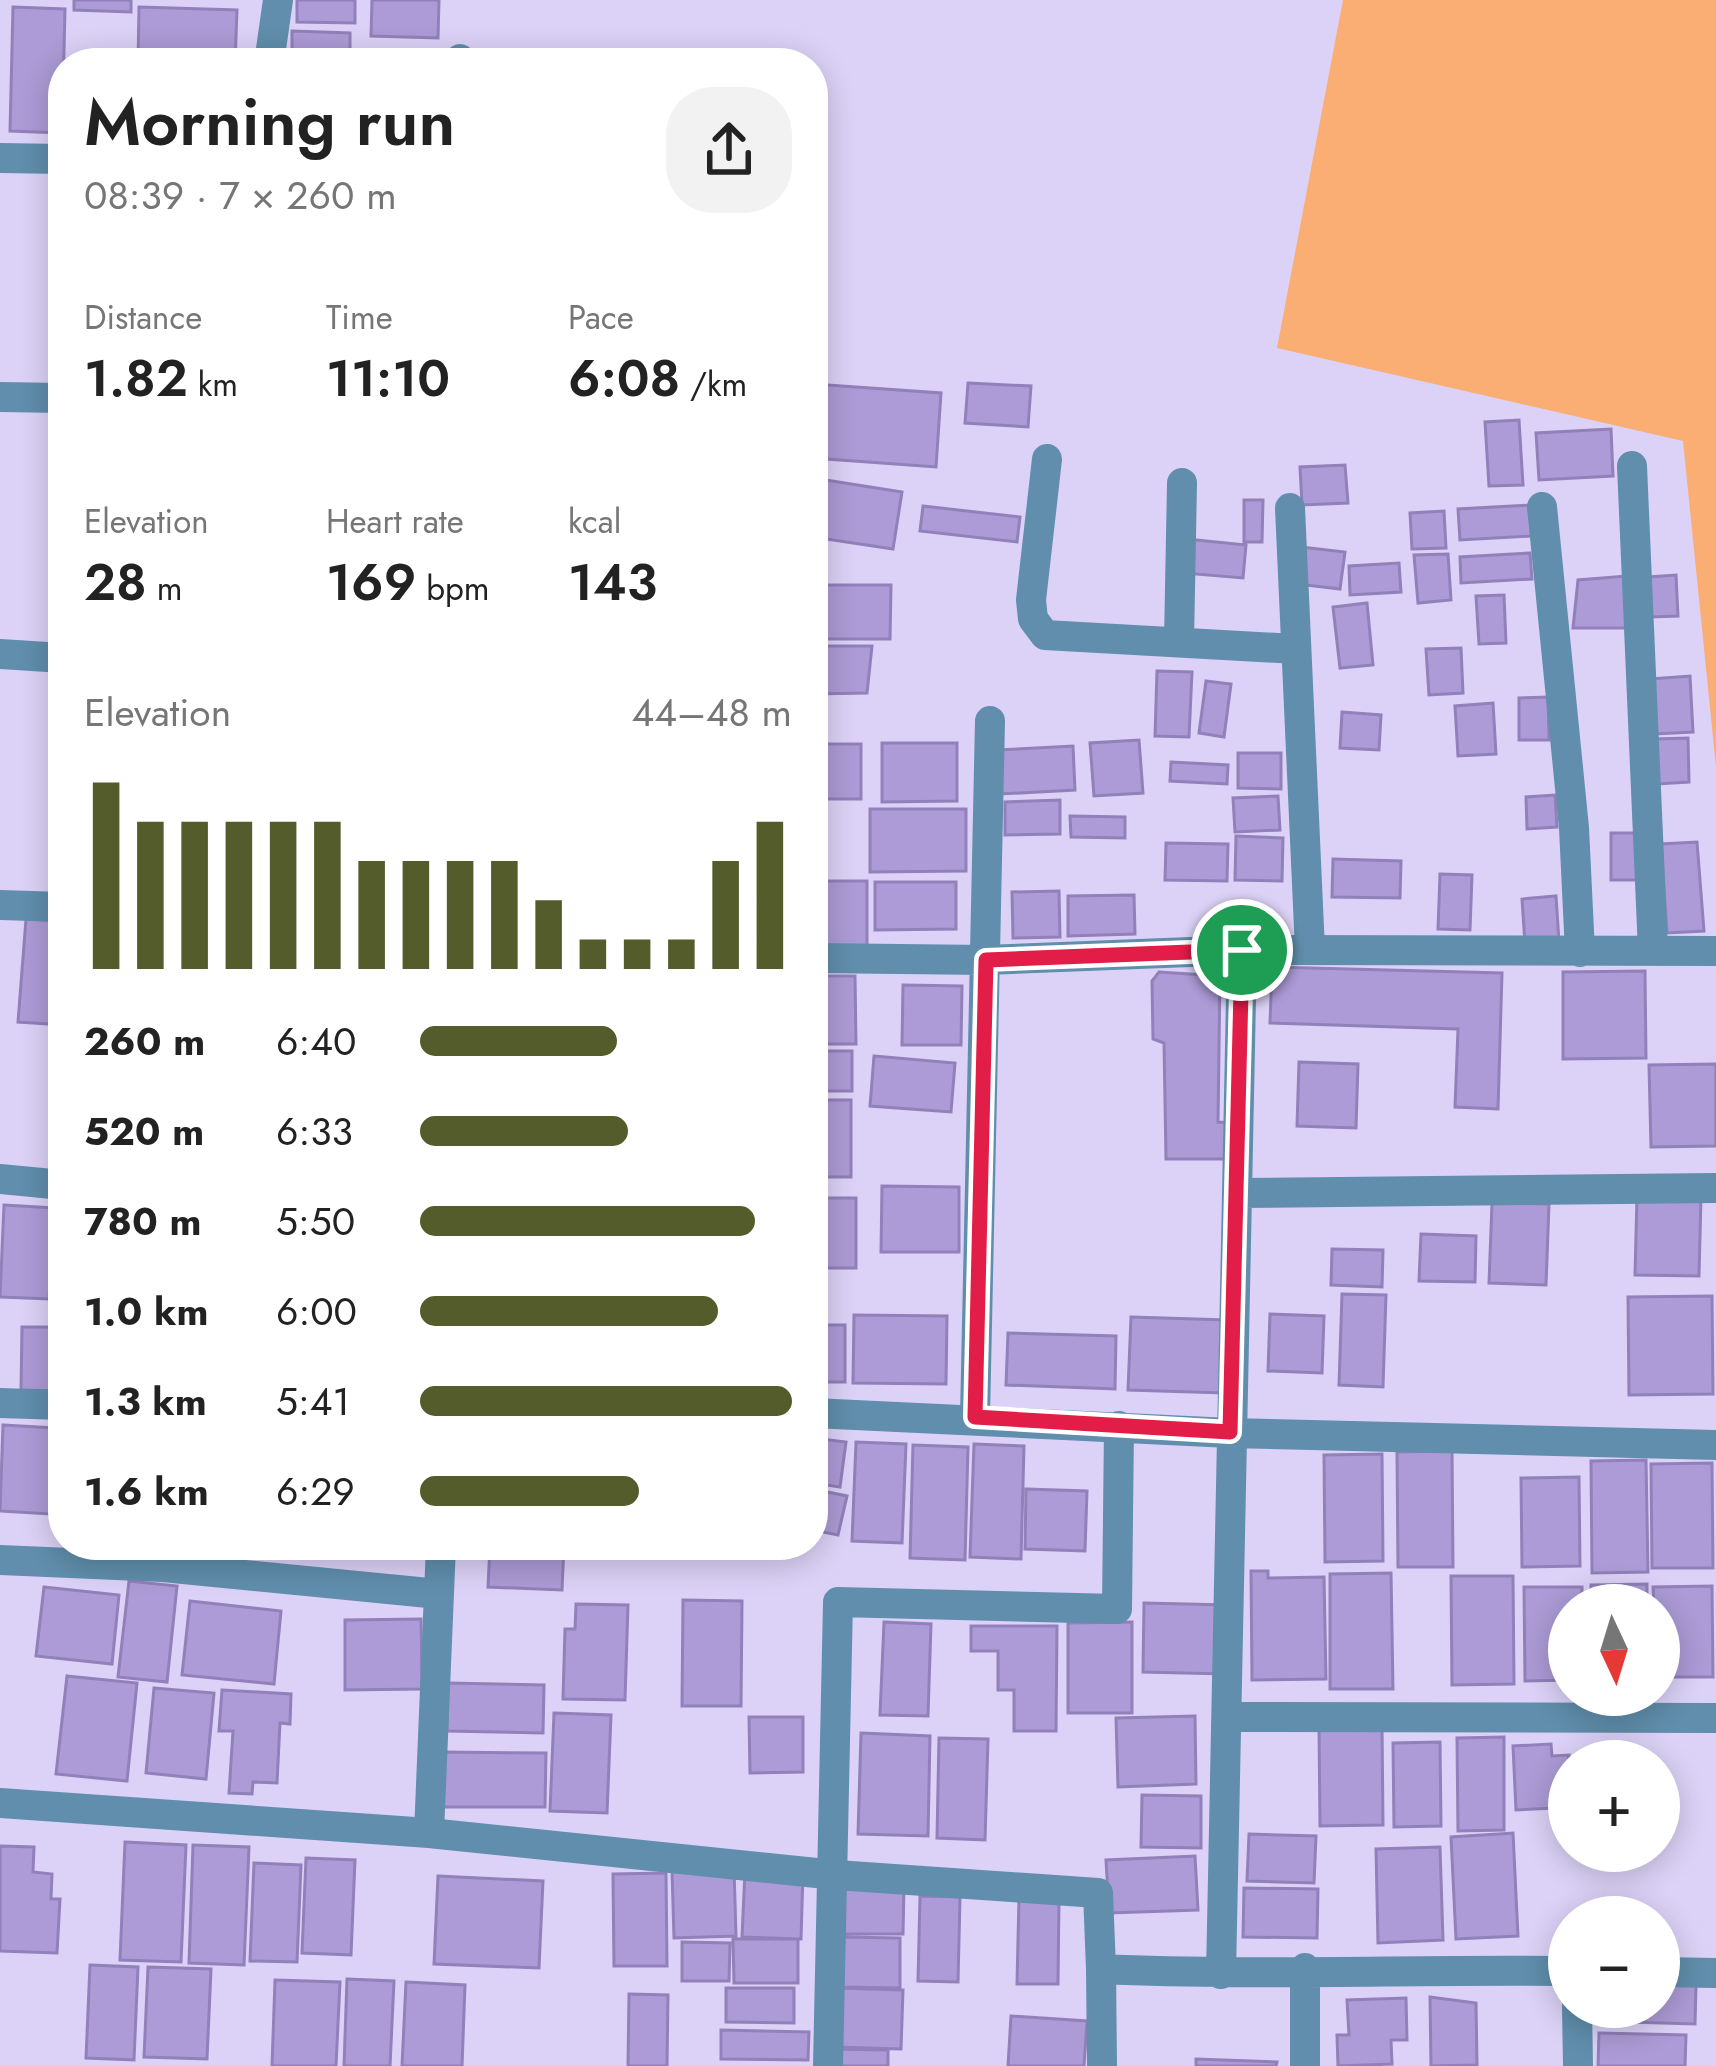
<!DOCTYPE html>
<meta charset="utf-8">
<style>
body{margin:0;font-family:Jost,sans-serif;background:#f2f2f2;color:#222;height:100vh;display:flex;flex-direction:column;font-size:45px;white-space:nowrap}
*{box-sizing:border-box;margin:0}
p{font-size:39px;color:#767676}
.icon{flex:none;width:66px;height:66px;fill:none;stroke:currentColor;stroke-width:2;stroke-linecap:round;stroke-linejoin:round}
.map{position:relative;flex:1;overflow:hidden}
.sheet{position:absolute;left:48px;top:48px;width:780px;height:1512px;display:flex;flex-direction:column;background:#fff;border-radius:48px;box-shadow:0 6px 30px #0003}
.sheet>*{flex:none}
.needle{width:78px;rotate:176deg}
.buttons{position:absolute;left:1548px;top:1584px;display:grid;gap:24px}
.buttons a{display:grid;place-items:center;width:132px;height:132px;border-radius:50%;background:#fff;box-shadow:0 6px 30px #0003;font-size:60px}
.pin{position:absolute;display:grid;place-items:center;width:102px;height:102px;color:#fff;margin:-51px;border:6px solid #fff;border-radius:50%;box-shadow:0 3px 12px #0007}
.round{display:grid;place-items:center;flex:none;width:126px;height:126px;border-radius:48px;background:#f2f2f2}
.headline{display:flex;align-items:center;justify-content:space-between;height:204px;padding:0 36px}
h1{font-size:66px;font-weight:600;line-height:90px}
.stats{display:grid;grid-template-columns:repeat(3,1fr);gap:18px;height:204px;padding:12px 36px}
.stats div{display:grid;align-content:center}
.stats b{font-size:51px;font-weight:600}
.stats small{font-size:33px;font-weight:400}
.stats p{font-size:33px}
.chart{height:336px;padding:24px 36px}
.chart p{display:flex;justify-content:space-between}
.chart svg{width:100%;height:216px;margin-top:12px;stroke:#545c2b;stroke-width:6}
ul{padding:0 36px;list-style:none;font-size:39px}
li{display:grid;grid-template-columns:192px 144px 1fr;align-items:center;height:90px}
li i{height:30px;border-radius:15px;background:#545c2b}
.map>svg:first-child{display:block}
.green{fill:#faae74}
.building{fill:#ac9bd6;stroke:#9180b9;stroke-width:3}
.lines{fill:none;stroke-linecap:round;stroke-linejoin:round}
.minor{stroke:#608eac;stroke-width:30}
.route-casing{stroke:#fff;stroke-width:24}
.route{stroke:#e11d48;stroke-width:15}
</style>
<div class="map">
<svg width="1716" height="2066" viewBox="0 0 1716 2066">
<rect width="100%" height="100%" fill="#dcd2f7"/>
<path class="green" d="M 1343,0 L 1716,0 L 1716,767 L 1683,441 L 1277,348 Z"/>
<path class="building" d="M 74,0 L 131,0 L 131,12 L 74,10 Z
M 297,0 L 355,0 L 355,23 L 297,22 Z
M 372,0 L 439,0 L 438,38 L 371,36 Z
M 13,7 L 65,9 L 62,133 L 10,131 Z
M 139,7 L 237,10 L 235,63 L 138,63 Z
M 292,31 L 350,33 L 350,63 L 292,63 Z
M 968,383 L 1031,386 L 1028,427 L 965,423 Z
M 813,384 L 941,393 L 936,467 L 813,458 Z
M 1519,420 L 1523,485 L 1489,486 L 1485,422 Z
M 1611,429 L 1613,476 L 1539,480 L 1536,433 Z
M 1345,465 L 1348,503 L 1302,505 L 1300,467 Z
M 813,478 L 902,492 L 893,549 L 813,537 Z
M 1244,500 L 1263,500 L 1262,542 L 1244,542 Z
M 1531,505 L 1532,536 L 1460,540 L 1458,509 Z
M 923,506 L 1020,517 L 1017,542 L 920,531 Z
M 1444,511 L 1446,548 L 1412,549 L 1410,513 Z
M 1187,539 L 1246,545 L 1243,578 L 1183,573 Z
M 1301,547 L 1345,552 L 1340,589 L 1297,584 Z
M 1530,553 L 1532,579 L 1461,583 L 1460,557 Z
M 1448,554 L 1451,600 L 1418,603 L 1414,555 Z
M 1399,563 L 1401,592 L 1350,595 L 1349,566 Z
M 1676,575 L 1678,616 L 1651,617 L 1649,577 Z
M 1626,576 L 1629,628 L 1573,628 L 1578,580 Z
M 813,585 L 891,585 L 890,639 L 813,639 Z
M 1504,595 L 1506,643 L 1479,644 L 1476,596 Z
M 1367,603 L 1373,665 L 1340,668 L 1333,607 Z
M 813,646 L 872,646 L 867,693 L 813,694 Z
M 1461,648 L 1463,693 L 1429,695 L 1426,649 Z
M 1157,671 L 1192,672 L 1189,737 L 1155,736 Z
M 1690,676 L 1693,732 L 1655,734 L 1651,679 Z
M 1206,681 L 1231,684 L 1224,737 L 1199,733 Z
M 1548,697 L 1549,740 L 1519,740 L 1519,698 Z
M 1493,703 L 1496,754 L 1458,756 L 1455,706 Z
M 1342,712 L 1381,715 L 1379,750 L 1340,748 Z
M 1688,738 L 1689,782 L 1657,784 L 1655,739 Z
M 1139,740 L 1143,793 L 1094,796 L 1090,743 Z
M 882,743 L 957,743 L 957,801 L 882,802 Z
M 813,744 L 861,744 L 861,799 L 813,799 Z
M 1073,746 L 1075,790 L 1000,794 L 998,750 Z
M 1238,753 L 1281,753 L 1281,789 L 1238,788 Z
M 1171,762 L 1228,765 L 1227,784 L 1170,781 Z
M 1555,795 L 1557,827 L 1527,829 L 1526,797 Z
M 1278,796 L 1280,830 L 1235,832 L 1233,798 Z
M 1060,800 L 1060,834 L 1005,835 L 1005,802 Z
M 870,809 L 966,809 L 966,871 L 870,872 Z
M 1070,816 L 1125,817 L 1125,838 L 1071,837 Z
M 1611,833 L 1642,833 L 1642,880 L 1611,880 Z
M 1236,836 L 1283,838 L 1282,881 L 1235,880 Z
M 1697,842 L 1704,931 L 1667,933 L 1661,844 Z
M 1166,843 L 1228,844 L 1227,881 L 1165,880 Z
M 1333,859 L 1401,861 L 1400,898 L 1332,897 Z
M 1440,874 L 1472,875 L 1470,930 L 1438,929 Z
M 814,881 L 867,881 L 867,946 L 814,946 Z
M 875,882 L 956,882 L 956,929 L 875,930 Z
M 1059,891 L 1060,937 L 1013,938 L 1012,892 Z
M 1134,895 L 1135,934 L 1068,936 L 1068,896 Z
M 1556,896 L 1559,942 L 1525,944 L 1522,899 Z
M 26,919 L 63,921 L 63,1025 L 18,1022 Z
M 1272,967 L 1502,973 L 1498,1109 L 1455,1107 L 1458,1029 L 1270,1023 Z
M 1645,971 L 1646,1058 L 1563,1059 L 1563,972 Z
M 1159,972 L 1220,976 L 1218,1122 L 1231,1123 L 1229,1159 L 1166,1159 L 1164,1043 L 1153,1039 L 1152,981 Z
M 813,976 L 855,976 L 856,1044 L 813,1044 Z
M 903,985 L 962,986 L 961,1045 L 902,1045 Z
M 813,1051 L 852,1051 L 852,1091 L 813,1091 Z
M 874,1056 L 955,1063 L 951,1112 L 870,1106 Z
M 1299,1062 L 1358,1064 L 1356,1128 L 1297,1126 Z
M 1716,1064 L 1716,1146 L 1651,1147 L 1649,1065 Z
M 813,1100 L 851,1100 L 851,1177 L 813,1177 Z
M 882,1186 L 959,1187 L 959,1252 L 881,1252 Z
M 1637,1196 L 1701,1197 L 1699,1276 L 1635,1275 Z
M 813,1198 L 856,1198 L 856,1268 L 813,1268 Z
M 1492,1203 L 1549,1204 L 1546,1285 L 1489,1283 Z
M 4,1205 L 54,1208 L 49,1299 L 0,1297 Z
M 1421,1234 L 1476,1236 L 1475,1282 L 1419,1281 Z
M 1332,1249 L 1383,1250 L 1382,1287 L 1331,1285 Z
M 1342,1294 L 1386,1295 L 1383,1387 L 1339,1385 Z
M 1712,1296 L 1713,1394 L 1629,1395 L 1628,1297 Z
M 1270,1314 L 1324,1316 L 1322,1373 L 1268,1371 Z
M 854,1315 L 947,1316 L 946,1384 L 853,1383 Z
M 1131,1317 L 1227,1320 L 1224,1393 L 1128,1390 Z
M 813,1325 L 845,1325 L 845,1382 L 813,1382 Z
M 22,1327 L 63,1327 L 63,1391 L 21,1390 Z
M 1008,1333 L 1116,1336 L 1115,1389 L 1006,1385 Z
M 3,1425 L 55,1428 L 50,1514 L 0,1511 Z
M 813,1438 L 846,1442 L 840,1487 L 813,1483 Z
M 856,1442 L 906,1444 L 902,1543 L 852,1541 Z
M 974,1444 L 1024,1446 L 1021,1559 L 970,1557 Z
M 913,1445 L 968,1447 L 965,1560 L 910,1558 Z
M 1452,1451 L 1453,1567 L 1398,1567 L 1397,1452 Z
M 1382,1454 L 1383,1561 L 1325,1562 L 1324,1455 Z
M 1646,1460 L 1648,1572 L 1592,1573 L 1591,1461 Z
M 1712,1463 L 1713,1568 L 1652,1568 L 1651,1464 Z
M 1579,1477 L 1580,1566 L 1522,1567 L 1521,1478 Z
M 813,1489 L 847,1496 L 838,1535 L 813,1530 Z
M 1026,1489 L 1087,1491 L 1085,1551 L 1025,1549 Z
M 490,1545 L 564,1545 L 562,1590 L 488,1587 Z
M 1251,1571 L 1268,1571 L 1268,1578 L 1324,1577 L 1326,1679 L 1252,1680 Z
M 1391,1573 L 1393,1689 L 1330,1689 L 1330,1574 Z
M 1451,1576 L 1513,1576 L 1514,1684 L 1452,1685 Z
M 129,1581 L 177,1586 L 167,1682 L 118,1677 Z
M 1647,1584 L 1647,1605 L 1591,1605 L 1591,1585 Z
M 1712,1586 L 1713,1677 L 1659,1677 L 1659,1605 L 1654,1605 L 1653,1587 Z
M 44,1587 L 119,1595 L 112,1664 L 36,1656 Z
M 1524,1587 L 1582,1587 L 1582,1605 L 1569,1605 L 1569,1680 L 1525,1681 Z
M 683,1600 L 742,1601 L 741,1706 L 682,1706 Z
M 190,1601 L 281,1611 L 274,1684 L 182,1675 Z
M 1144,1603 L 1227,1605 L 1225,1674 L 1143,1672 Z
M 576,1604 L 628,1605 L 625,1700 L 563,1699 L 565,1629 L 575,1629 Z
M 421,1619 L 422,1689 L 345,1690 L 345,1620 Z
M 884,1622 L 931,1624 L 928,1716 L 880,1715 Z
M 1132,1622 L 1132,1713 L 1068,1713 L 1068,1623 Z
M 971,1626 L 1057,1626 L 1056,1731 L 1014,1731 L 1014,1690 L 998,1690 L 998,1651 L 971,1651 Z
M 67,1676 L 137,1683 L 127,1781 L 56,1774 Z
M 448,1683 L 544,1685 L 543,1733 L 447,1731 Z
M 154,1688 L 214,1693 L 206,1779 L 146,1773 Z
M 222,1690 L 291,1694 L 290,1724 L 280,1723 L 277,1783 L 253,1782 L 252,1794 L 229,1793 L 233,1731 L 219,1731 Z
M 554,1713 L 611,1715 L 607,1813 L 550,1811 Z
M 1195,1716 L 1196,1784 L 1118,1787 L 1116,1718 Z
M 749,1717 L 803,1717 L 803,1772 L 750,1773 Z
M 1382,1725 L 1383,1825 L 1320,1826 L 1319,1726 Z
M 861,1733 L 930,1736 L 928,1836 L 858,1834 Z
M 1504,1737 L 1504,1830 L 1458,1831 L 1457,1738 Z
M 939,1738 L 988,1739 L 985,1840 L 937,1838 Z
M 1440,1742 L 1441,1826 L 1394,1827 L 1393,1743 Z
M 1551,1744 L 1552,1756 L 1569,1755 L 1564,1793 L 1553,1793 L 1554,1808 L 1516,1810 L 1513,1746 Z
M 443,1752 L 546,1753 L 545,1807 L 442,1807 Z
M 1142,1795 L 1201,1796 L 1201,1848 L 1141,1847 Z
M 1513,1833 L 1518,1936 L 1456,1939 L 1451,1837 Z
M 1249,1834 L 1316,1836 L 1314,1883 L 1247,1881 Z
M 125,1842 L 186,1845 L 181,1962 L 120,1960 Z
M 193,1845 L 249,1847 L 244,1965 L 189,1963 Z
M 0,1846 L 34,1847 L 33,1872 L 52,1874 L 51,1899 L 60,1899 L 57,1953 L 0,1951 Z
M 1440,1847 L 1443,1940 L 1378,1943 L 1376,1849 Z
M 1195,1856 L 1198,1910 L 1109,1913 L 1106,1860 Z
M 306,1858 L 355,1860 L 351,1955 L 302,1953 Z
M 254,1863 L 301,1865 L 297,1962 L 250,1961 Z
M 734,1868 L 736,1936 L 674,1938 L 672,1870 Z
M 745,1871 L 803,1873 L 801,1939 L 742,1937 Z
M 666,1873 L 667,1966 L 614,1966 L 613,1874 Z
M 438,1876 L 543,1881 L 539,1968 L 434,1964 Z
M 844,1884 L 904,1885 L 903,1934 L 843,1934 Z
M 1244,1888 L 1318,1889 L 1317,1938 L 1243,1937 Z
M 920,1896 L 960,1897 L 958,1982 L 918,1981 Z
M 1019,1898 L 1059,1899 L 1058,1984 L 1017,1984 Z
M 842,1937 L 900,1938 L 900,1988 L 842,1987 Z
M 733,1939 L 798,1939 L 798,1983 L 734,1983 Z
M 682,1942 L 730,1943 L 729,1981 L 682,1981 Z
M 90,1965 L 138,1967 L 134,2060 L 86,2058 Z
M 148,1967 L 211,1969 L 207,2059 L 144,2057 Z
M 347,1979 L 394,1981 L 390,2066 L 344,2066 Z
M 275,1980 L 340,1982 L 336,2066 L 272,2066 Z
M 406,1982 L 465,1985 L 462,2066 L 402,2066 Z
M 1659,1984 L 1696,1985 L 1695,2024 L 1594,2021 L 1594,2007 L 1659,2007 Z
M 726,1988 L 794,1988 L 794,2023 L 726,2022 Z
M 836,1988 L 903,1990 L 901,2049 L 835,2047 Z
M 629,1994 L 668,1995 L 667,2066 L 628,2066 Z
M 1430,1997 L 1476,2003 L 1477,2065 L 1431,2066 Z
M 1406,1998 L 1407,2040 L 1391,2040 L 1392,2064 L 1338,2066 L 1337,2035 L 1349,2035 L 1347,2000 Z
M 1011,2016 L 1087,2021 L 1084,2066 L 1008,2066 Z
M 721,2030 L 809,2032 L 808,2060 L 721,2059 Z
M 1599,2033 L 1686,2035 L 1685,2066 L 1598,2066 Z
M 831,2049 L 888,2050 L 888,2066 L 831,2066 Z
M 1196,2059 L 1277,2062 L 1276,2066 L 1196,2066 Z"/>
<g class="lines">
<path class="minor" d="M 269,63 L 278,0
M 459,63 L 460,59
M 0,158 L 63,159
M 0,397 L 63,398
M 1047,459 L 1031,600 L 1033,619 L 1045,635 L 1296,649
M 1632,466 L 1653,951
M 1542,507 L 1574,828 L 1580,952
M 1290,508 L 1310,950
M 1179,642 L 1182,483
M 0,654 L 63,658
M 0,905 L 63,907
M 813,958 L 986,960 L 1242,950 L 1716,951
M 0,1179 L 63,1185
M 1238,1193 L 1716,1188
M 0,1403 L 63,1405
M 813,1413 L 1230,1433 L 1716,1445
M 975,1417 L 990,721
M 0,1560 L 163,1567 L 164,1545
M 163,1567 L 439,1594
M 1230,1717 L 1716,1718
M 0,1803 L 429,1833 L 836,1875 L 1098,1893 L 1101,1969 C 1257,1976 1413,1969 1569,1971
M 429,1833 L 441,1545
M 1305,1968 L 1305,2066
M 1101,1969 L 1102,2066
M 1659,1972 L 1716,1973
M 1221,1974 L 1242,950
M 1577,2007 L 1578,2066
M 828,2066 L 838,1602 L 1117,1609 L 1119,1426"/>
</g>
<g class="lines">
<defs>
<path id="route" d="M 1242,950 L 1230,1432 L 975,1417 L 986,960 Z"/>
</defs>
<use href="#route" class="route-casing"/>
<use href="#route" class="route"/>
</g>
</svg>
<div class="buttons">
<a><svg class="needle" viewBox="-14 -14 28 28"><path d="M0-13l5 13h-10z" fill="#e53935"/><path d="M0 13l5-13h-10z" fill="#767676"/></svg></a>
<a>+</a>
<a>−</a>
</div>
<div class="pin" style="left:1242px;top:950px;background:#1e9e55"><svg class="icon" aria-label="arrive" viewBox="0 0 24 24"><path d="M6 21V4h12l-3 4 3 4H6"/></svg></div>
<section class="sheet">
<div class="headline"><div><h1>Morning run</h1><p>08:39 · 7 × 260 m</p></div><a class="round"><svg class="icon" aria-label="share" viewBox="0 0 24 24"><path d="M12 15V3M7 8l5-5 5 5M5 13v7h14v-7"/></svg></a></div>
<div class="stats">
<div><p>Distance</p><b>1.82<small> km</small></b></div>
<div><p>Time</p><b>11:10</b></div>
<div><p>Pace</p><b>6:08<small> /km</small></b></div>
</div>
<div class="stats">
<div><p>Elevation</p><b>28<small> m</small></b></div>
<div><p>Heart rate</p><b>169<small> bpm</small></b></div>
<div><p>kcal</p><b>143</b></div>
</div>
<div class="chart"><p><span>Elevation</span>44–48 m</p>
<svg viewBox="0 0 160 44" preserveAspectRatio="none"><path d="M5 44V6M15 44V14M25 44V14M35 44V14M45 44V14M55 44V14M65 44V22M75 44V22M85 44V22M95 44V22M105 44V30M115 44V38M125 44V38M135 44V38M145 44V22M155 44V14"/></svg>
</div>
<ul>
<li><b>260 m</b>6:40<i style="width:53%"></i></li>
<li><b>520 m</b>6:33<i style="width:56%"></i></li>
<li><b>780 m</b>5:50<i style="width:90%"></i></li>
<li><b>1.0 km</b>6:00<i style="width:80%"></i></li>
<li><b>1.3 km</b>5:41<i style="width:100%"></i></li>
<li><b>1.6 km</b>6:29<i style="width:59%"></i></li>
</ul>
</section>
</div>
